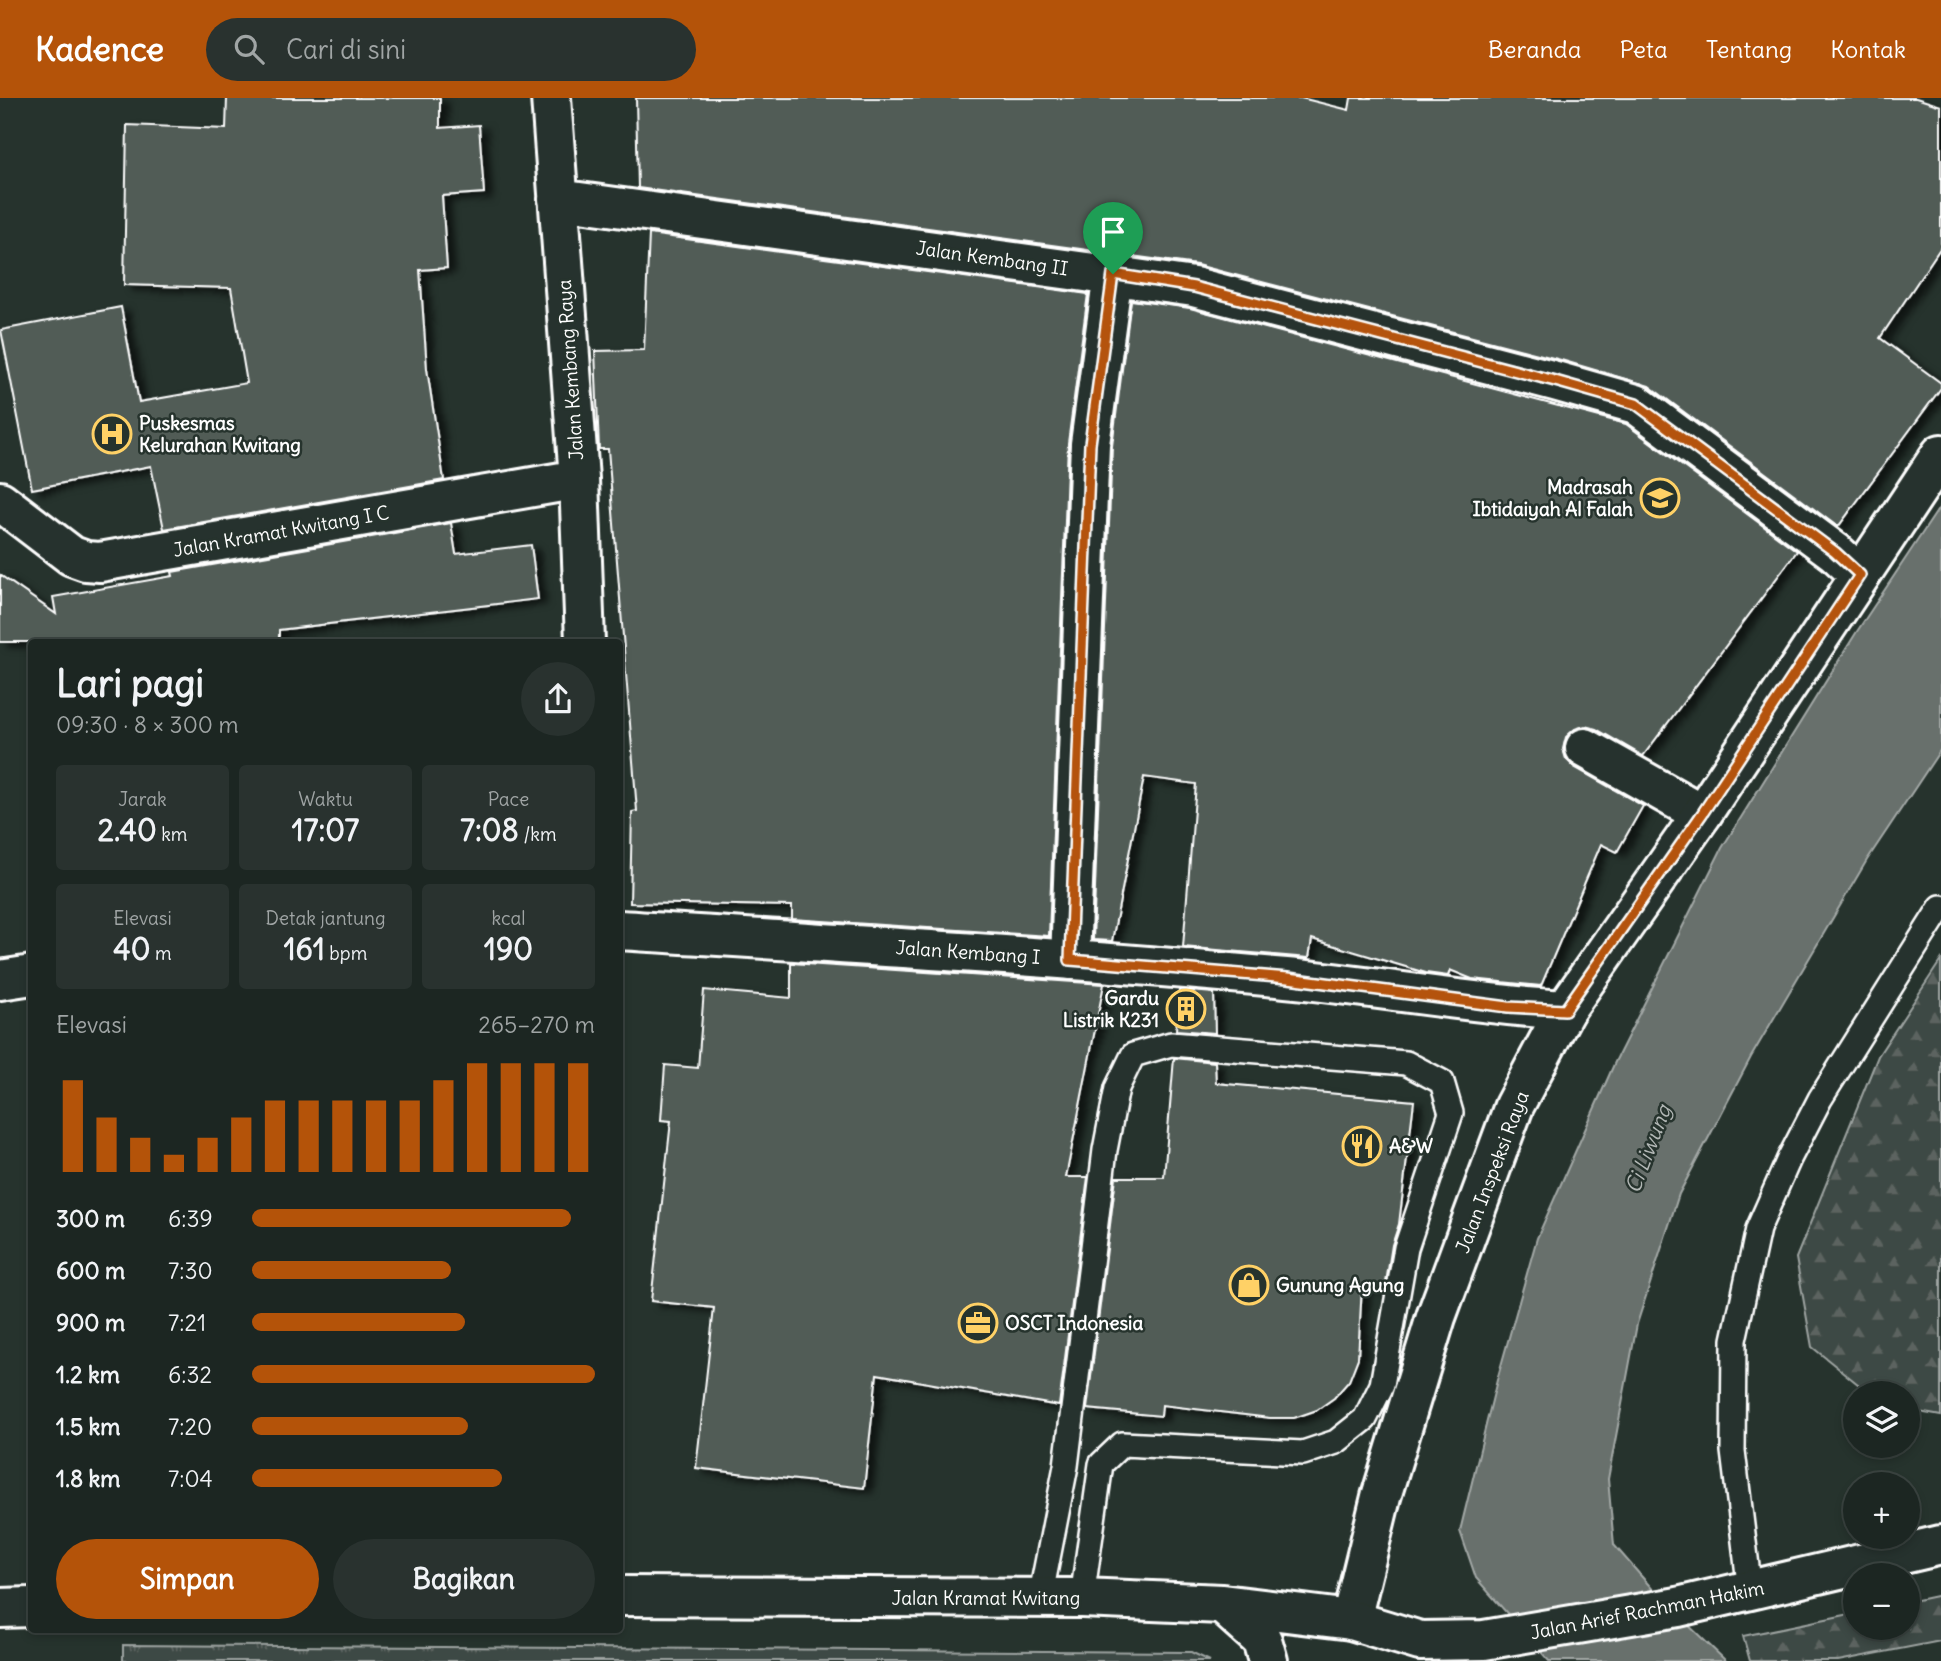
<!DOCTYPE html>
<html lang="id">
<meta charset="utf-8">
<style>
body{margin:0;font-family:Delius,sans-serif;background:#29322f;color:#f1f3f6;height:100vh;display:flex;flex-direction:column;font-size:26px;white-space:nowrap}
*{box-sizing:border-box;margin:0}
p{font-size:23px;color:#a0a5a5}
.icon{flex:none;width:38px;height:38px;fill:none;stroke:currentColor;stroke-width:2;stroke-linecap:round;stroke-linejoin:round}
.map{position:relative;flex:1;overflow:hidden}
.drawer{position:absolute;left:28px;top:541px;width:595px;height:994px;display:flex;flex-direction:column;background:#1c2622;border-radius:7px;box-shadow:0 4px 10px #0003,0 0 0 2px #3a4340}
.drawer>*{flex:none}
.buttons{position:absolute;left:1843px;top:1283px;display:grid;gap:14px}
.buttons a{display:grid;place-items:center;width:77px;height:77px;border-radius:50%;background:#1c2622;box-shadow:0 4px 10px #0003,0 0 0 2px #3a4340;font-size:35px}
.pin{position:absolute;display:grid;place-items:center;width:60px;height:60px;color:#fff;margin:-72px -30px;border-radius:50% 50% 50% 0;rotate:-45deg;box-shadow:0 0 7px #0007}
.pin .icon{rotate:45deg}
.round{display:grid;place-items:center;flex:none;width:74px;height:74px;border-radius:37px;background:#29322f}
.head{display:flex;align-items:center;justify-content:space-between;height:119px;padding:0 28px}
h1{font-size:38px;font-weight:800;line-height:52px}
.metrics{display:grid;grid-template-columns:repeat(3,1fr);gap:10px;height:119px;padding:7px 28px}
.metrics div{display:grid;align-content:center;border-radius:7px;background:#29322f;text-align:center}
.metrics b{font-size:30px;font-weight:800}
.metrics small{font-size:19px;font-weight:400}
.metrics p{font-size:19px}
.chart{height:196px;padding:14px 28px}
.chart p{display:flex;justify-content:space-between}
.chart svg{width:100%;height:126px;margin-top:7px;stroke:#b45309;stroke-width:6}
.primary-button{display:flex;gap:14px;margin-top:auto;padding:14px 28px}
.primary-button a{flex:1;height:80px;border-radius:42px;background:#b45309;color:#fff;font-size:28px;font-weight:800;line-height:80px;text-align:center}
.primary-button a+a{background:#29322f;color:#f1f3f6}
ul{padding:0 28px;list-style:none;font-size:23px}
li{display:grid;grid-template-columns:112px 84px 1fr;align-items:center;height:52px}
li i{height:18px;border-radius:9px;background:#b45309}
header{display:flex;align-items:center;gap:42px;box-sizing:border-box;height:98px;padding:0 35px;background:#b45309;color:#fff}
header strong{font-size:33px}
nav{display:flex;gap:38px;margin-inline-start:auto;font-size:24px}
.search{width:490px;height:63px;background:#29322f;display:flex;align-items:center;gap:18px;box-sizing:border-box;padding:0 24px;border-radius:38px;color:#a0a5a5;font-size:26px}
.map>svg:first-child{display:block}
.grass{fill:url(#grass-tufts);stroke:#9ea4a2;stroke-width:2}
.forest{fill:url(#forest-firs);stroke:#9ea4a2;stroke-width:2}
.water{fill:#67706c;stroke:#a4a9a7;stroke-width:2}
.building{fill:#515c57;stroke:#fff;stroke-width:2;filter:url(#shadow)}
.lines{fill:none;stroke-linecap:round;stroke-linejoin:round}
.lane-casing{stroke:#fff;stroke-width:28}
.street-casing{stroke:#fff;stroke-width:44}
.secondary-casing{stroke:#fff;stroke-width:44}
.primary-casing{stroke:#fff;stroke-width:44}
.lane{stroke:#26332d;stroke-width:23}
.street{stroke:#26332d;stroke-width:38}
.secondary{stroke:#26332d;stroke-width:38}
.primary{stroke:#26332d;stroke-width:38}
.route-casing{stroke:#fff;stroke-width:14}
.route{stroke:#b45309;stroke-width:9}
.labels{text-anchor:middle;dominant-baseline:central;stroke-width:5;stroke-linejoin:round;paint-order:stroke}
.street-label{font-size:19px;fill:#fff;stroke:#26332d}
.poi-label{font-size:19px;font-weight:bold;fill:#fff;stroke:#26332d;text-anchor:start}
.water-label{font-size:21px;font-style:italic;fill:#b3b8b6;stroke:#26332d}
</style>
<header>
<strong>Kadence</strong>
<div class="search"><svg class="icon" aria-label="search" viewBox="0 0 24 24"><circle cx="10" cy="10" r="6"/><path d="M15 15l6 6"/></svg>Cari di sini</div>
<nav><a>Beranda</a><a>Peta</a><a>Tentang</a><a>Kontak</a></nav>
</header>
<div class="map">
<svg width="1941" height="1563" viewBox="0 0 1941 1563">
<defs>
<pattern id="grass-tufts" width="24" height="20" patternUnits="userSpaceOnUse" patternTransform="scale(1.75)"><rect width="24" height="20" fill="#3e4944"/><path d="M3 7l-1-3M5 7V3M7 7l1-3M15 17l-1-3M17 17v-4M19 17l1-3" fill="none" stroke="#5b6460"/></pattern>
<pattern id="forest-firs" width="22" height="20" patternUnits="userSpaceOnUse" patternTransform="scale(1.75)"><rect width="22" height="20" fill="#3e4944"/><path d="M5 1l3.5 6h-7zM16 11l3.5 6h-7z" fill="#5b6460"/></pattern>
<filter id="shadow"><feDropShadow dx="8" dy="4.5" stdDeviation="3.5" flood-color="#0009"/></filter>
</defs>
<rect width="100%" height="100%" fill="#26332d"/>
<filter id="ink" filterUnits="userSpaceOnUse"><feTurbulence type="fractalNoise" baseFrequency=".0143" numOctaves="2"/><feDisplacementMap in="SourceGraphic" scale="14" xChannelSelector="R" yChannelSelector="G"/><feConvolveMatrix kernelMatrix="1 2 1 2 8 2 1 2 1" color-interpolation-filters="sRGB"/></filter>
<g filter="url(#ink)">
<path class="grass" d="M 123,1547 L 1191,1554 L 1210,1563 L 123,1563 Z"/>
<path class="forest" d="M 1941,862 L 1941,1318 L 1908,1312 L 1908,1295 L 1869,1295 L 1812,1249 L 1796,1160 L 1878,958 Z
M 1941,1497 L 1941,1543 L 1838,1563 L 1750,1563 L 1743,1538 L 1855,1515 L 1855,1530 L 1908,1530 L 1908,1504 Z"/>
<path class="water" d="M 1941,407 L 1941,651 L 1867,762 L 1751,959 L 1679,1096 L 1637,1226 L 1608,1381 L 1614,1447 L 1662,1502 L 1726,1563 L 1549,1563 L 1476,1480 L 1460,1433 L 1497,1282 L 1537,1140 L 1615,964 L 1722,750 L 1856,535 Z"/>
<path class="building" d="M 227,0 L 440,0 L 440,30 L 479,27 L 484,95 L 442,98 L 447,170 L 420,172 L 427,271 L 444,382 L 164,431 L 151,368 L 32,391 L 1,232 L 121,209 L 139,304 L 247,285 L 231,190 L 124,187 L 127,27 L 226,31 Z
M 636,0 L 1301,0 L 1349,12 L 1351,0 L 1916,0 L 1941,8 L 1941,149 L 1880,240 L 1941,285 L 1941,290 L 1838,429 L 1649,288 L 1561,262 L 1197,167 L 638,90 Z
M 649,136 L 1088,196 L 1068,345 L 1049,838 L 792,821 L 792,808 L 630,805 L 632,714 L 637,713 L 608,351 L 599,351 L 595,253 L 644,252 Z
M 1131,202 L 1190,210 L 1626,326 L 1797,453 L 1643,658 L 1596,631 L 1585,628 L 1575,631 L 1566,639 L 1563,651 L 1566,661 L 1574,669 L 1643,708 L 1617,754 L 1601,746 L 1541,888 L 1472,881 L 1450,872 L 1448,878 L 1426,875 L 1312,841 L 1309,860 L 1183,849 L 1196,686 L 1144,679 L 1112,843 L 1093,842 L 1112,348 Z
M 451,425 L 456,456 L 531,447 L 538,501 L 279,532 L 279,544 L 0,544 L 0,477 L 56,516 L 53,499 L 173,478 L 172,474 Z
M 791,865 L 1104,886 L 1066,1079 L 1088,1079 L 1059,1308 L 877,1276 L 864,1390 L 696,1370 L 714,1210 L 651,1203 L 671,1023 L 661,1022 L 665,967 L 698,970 L 704,892 L 791,900 Z
M 1179,892 L 1214,895 L 1215,935 L 1176,932 Z
M 1174,960 L 1215,964 L 1216,985 L 1414,1003 L 1399,1126 L 1392,1147 L 1385,1191 L 1362,1187 L 1358,1260 L 1349,1283 L 1334,1300 L 1317,1312 L 1294,1320 L 1270,1320 L 1162,1307 L 1161,1318 L 1087,1311 L 1116,1079 L 1164,1079 Z"/>
<g class="lines">
<defs>
<path id="lane" d="M 1750,1493 L 1733,1353 L 1734,1242 L 1758,1131 L 1789,1061 L 1820,1001 L 1941,809
M 1040,1501 L 1066,1368 L 1105,1052 L 1117,990 L 1133,957 L 1171,946 L 1406,965 L 1442,984 L 1451,1015 L 1406,1150 L 1382,1287 L 1365,1321 L 1336,1344 L 1303,1355 L 1122,1346 L 1101,1366 L 1082,1500"/>
<path id="street" d="M 551,0 L 579,381 L 585,544
M 558,101 L 1194,189 L 1555,283 L 1636,306 L 1835,454 L 1860,477
M 0,403 L 72,458 L 86,463 L 100,464 L 579,381
M 1585,650 L 1702,716
M 620,832 C 842,846 1064,859 1286,880 C 1380,889 1472,906 1565,912
M 1070,862 L 1090,346 L 1113,176
M 0,882 L 32,877"/>
<path id="secondary" d="M 1351,1522 L 1381,1399 L 1436,1219 L 1514,1008 L 1565,912 L 1702,716 L 1941,356"/>
<path id="primary" d="M 620,1498 L 1082,1500 L 1222,1506 L 1351,1522 L 1420,1543 L 1484,1542 L 1678,1509 L 1941,1447
M 1222,1506 L 1262,1542 L 1268,1563
M 0,1510 L 32,1509"/>
</defs>
<use href="#lane" class="lane-casing"/>
<use href="#street" class="street-casing"/>
<use href="#secondary" class="secondary-casing"/>
<use href="#primary" class="primary-casing"/>
<use href="#lane" class="lane"/>
<use href="#street" class="street"/>
<use href="#secondary" class="secondary"/>
<use href="#primary" class="primary"/>
</g>
</g>
<g class="lines" filter="url(#ink)">
<defs>
<path id="route" d="M 1113,176 L 1194,189 L 1555,283 L 1636,306 L 1835,454 L 1860,477 L 1702,716 L 1565,912 L 1508,909 L 1288,880 L 1070,862 L 1090,346 Z"/>
</defs>
<use href="#route" class="route-casing"/>
<use href="#route" class="route"/>
</g>
<defs>
<symbol id="hospital-ring" viewBox="-11 -11 22 22"><circle r="9.5" fill="#26332d" stroke="#ffd166" stroke-width="1.5"/><path d="M-5-5h3v3.5h4V-5h3V5h-3V1.5h-4V5h-3Z" fill="#ffd166"/></symbol>
<symbol id="school-ring" viewBox="-11 -11 22 22"><circle r="9.5" fill="#26332d" stroke="#ffd166" stroke-width="1.5"/><path d="M0-5L7-2L0 1L-7-2ZM-4 1L0 2.5L4 1V4Q0 6-4 4Z" fill="#ffd166"/></symbol>
<symbol id="building-ring" viewBox="-11 -11 22 22"><circle r="9.5" fill="#26332d" stroke="#ffd166" stroke-width="1.5"/><path d="M-4-6H4V6H1V3H-1V6H-4ZM-2.5-4.3h1.7v1.8h-1.7ZM.8-4.3h1.7v1.8H.8ZM-2.5-1h1.7V.8h-1.7ZM.8-1h1.7V.8H.8Z" fill="#ffd166"/></symbol>
<symbol id="restaurant-ring" viewBox="-11 -11 22 22"><circle r="9.5" fill="#26332d" stroke="#ffd166" stroke-width="1.5"/><path d="M-5-6h1v4h1v-4h1v4h1v-4h1v5L-1.5 .5V6h-2V.5L-5-1ZM5-6V6H3V1.5H1.5Q1.5-4 5-6Z" fill="#ffd166"/></symbol>
<symbol id="shop-ring" viewBox="-11 -11 22 22"><circle r="9.5" fill="#26332d" stroke="#ffd166" stroke-width="1.5"/><path d="M-5-2.5h2.3a2.7 3.5 0 0 1 5.4 0H5L5.5 6h-11ZM-1.5-2.5h3a1.5 2.3 0 0 0-3 0Z" fill="#ffd166"/></symbol>
<symbol id="office-ring" viewBox="-11 -11 22 22"><circle r="9.5" fill="#26332d" stroke="#ffd166" stroke-width="1.5"/><path d="M-6-3h4V-5.5h4V-3h4V5H-6ZM-1-4.5V-3h2v-1.5ZM-6 0V1H6V0Z" fill="#ffd166"/></symbol>
</defs>
<g fill-rule="evenodd">
<use href="#hospital-ring" x="90" y="314" width="44" height="44"/>
<use href="#school-ring" x="1638" y="378" width="44" height="44"/>
<use href="#building-ring" x="1164" y="889" width="44" height="44"/>
<use href="#restaurant-ring" x="1340" y="1026" width="44" height="44"/>
<use href="#shop-ring" x="1227" y="1165" width="44" height="44"/>
<use href="#office-ring" x="956" y="1203" width="44" height="44"/>
</g>
<g class="labels">
<g class="street-label">
<text transform="translate(992 160) rotate(8)">Jalan Kembang II</text>
<text transform="translate(570 272) rotate(-94)">Jalan Kembang Raya</text>
<text transform="translate(281 433) rotate(-10)">Jalan Kramat Kwitang I C</text>
<text transform="translate(968 854) rotate(4)">Jalan Kembang I</text>
<text transform="translate(1492 1074) rotate(-69)">Jalan Inspeksi Raya</text>
<text x="986" y="1500">Jalan Kramat Kwitang</text>
<text transform="translate(1647 1512) rotate(-11)">Jalan Arief Rachman Hakim</text>
</g>
<g class="poi-label">
<text x="139" y="325">Puskesmas<tspan x="139" dy="22">Kelurahan Kwitang</tspan></text>
<text x="1633" y="389" text-anchor="end">Madrasah<tspan x="1633" dy="22">Ibtidaiyah Al Falah</tspan></text>
<text x="1159" y="900" text-anchor="end">Gardu<tspan x="1159" dy="22">Listrik K231</tspan></text>
<text x="1389" y="1048">A&amp;W</text>
<text x="1276" y="1187">Gunung Agung</text>
<text x="1005" y="1225">OSCT Indonesia</text>
</g>
<g class="water-label">
<text transform="translate(1648 1051) rotate(-69)">Ci Liwung</text>
</g>
</g>
</svg>
<div class="buttons">
<a><svg class="icon" aria-label="layers" viewBox="0 0 24 24"><path d="M12 4l9 5-9 5-9-5zM3 14l9 5 9-5"/></svg></a>
<a>+</a>
<a>−</a>
</div>
<div class="pin" style="left:1113px;top:176px;background:#1e9e55"><svg class="icon" aria-label="arrive" viewBox="0 0 24 24"><path d="M6 21V4h12l-3 4 3 4H6"/></svg></div>
<section class="drawer">
<div class="head"><div><h1>Lari pagi</h1><p>09:30 · 8 × 300 m</p></div><a class="round"><svg class="icon" aria-label="share" viewBox="0 0 24 24"><path d="M12 15V3M7 8l5-5 5 5M5 13v7h14v-7"/></svg></a></div>
<div class="metrics">
<div><p>Jarak</p><b>2.40<small> km</small></b></div>
<div><p>Waktu</p><b>17:07</b></div>
<div><p>Pace</p><b>7:08<small> /km</small></b></div>
</div>
<div class="metrics">
<div><p>Elevasi</p><b>40<small> m</small></b></div>
<div><p>Detak jantung</p><b>161<small> bpm</small></b></div>
<div><p>kcal</p><b>190</b></div>
</div>
<div class="chart"><p><span>Elevasi</span>265–270 m</p>
<svg viewBox="0 0 160 44" preserveAspectRatio="none"><path d="M5 44V12M15 44V25M25 44V32M35 44V38M45 44V32M55 44V25M65 44V19M75 44V19M85 44V19M95 44V19M105 44V19M115 44V12M125 44V6M135 44V6M145 44V6M155 44V6"/></svg>
</div>
<ul>
<li><b>300 m</b>6:39<i style="width:93%"></i></li>
<li><b>600 m</b>7:30<i style="width:58%"></i></li>
<li><b>900 m</b>7:21<i style="width:62%"></i></li>
<li><b>1.2 km</b>6:32<i style="width:100%"></i></li>
<li><b>1.5 km</b>7:20<i style="width:63%"></i></li>
<li><b>1.8 km</b>7:04<i style="width:73%"></i></li>
</ul>
<div class="primary-button"><a>Simpan</a><a>Bagikan</a></div>
</section>
</div>
